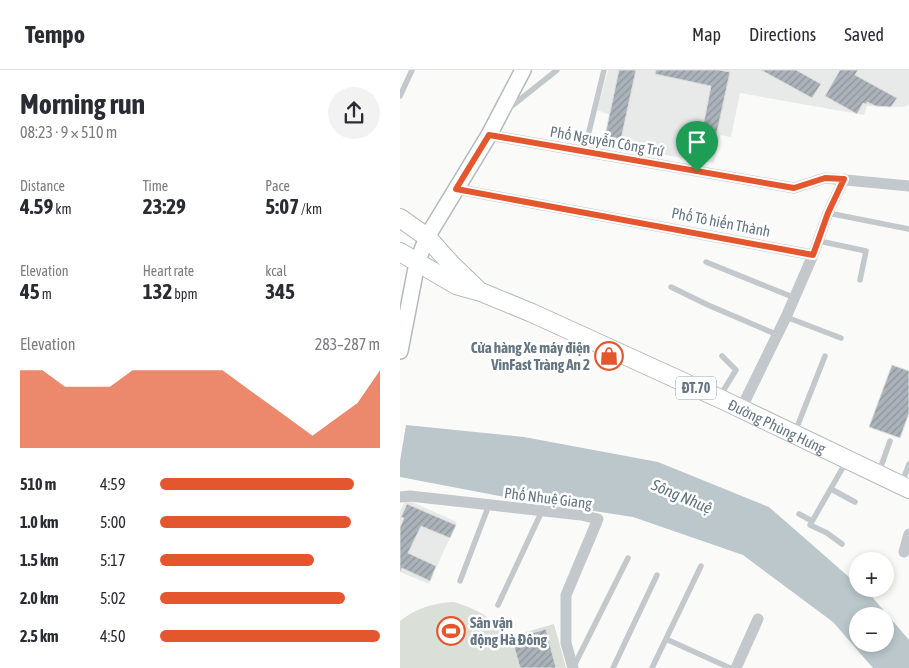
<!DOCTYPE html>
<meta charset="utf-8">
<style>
body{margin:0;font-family:"Asap Condensed",sans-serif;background:#f2f2f3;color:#2b2b33;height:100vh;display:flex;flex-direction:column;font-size:19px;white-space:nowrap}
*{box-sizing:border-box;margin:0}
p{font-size:16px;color:#7c7c81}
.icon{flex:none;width:28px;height:28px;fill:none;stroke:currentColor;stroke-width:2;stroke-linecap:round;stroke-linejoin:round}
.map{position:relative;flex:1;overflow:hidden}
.side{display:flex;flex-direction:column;background:#fff;width:400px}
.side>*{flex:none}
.buttons{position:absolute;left:449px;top:482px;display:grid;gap:10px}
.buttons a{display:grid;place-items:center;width:45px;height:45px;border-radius:50%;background:#fff;box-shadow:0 2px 8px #0003;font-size:25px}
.pin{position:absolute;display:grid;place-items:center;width:42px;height:42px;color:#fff;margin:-51px -21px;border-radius:50% 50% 50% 0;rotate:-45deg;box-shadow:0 0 5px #0007}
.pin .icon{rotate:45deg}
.round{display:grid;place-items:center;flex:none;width:52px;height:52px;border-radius:26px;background:#f2f2f3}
.head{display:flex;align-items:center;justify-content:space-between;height:85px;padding:0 20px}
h1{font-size:28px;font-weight:700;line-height:38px}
.metrics{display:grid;grid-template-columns:repeat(3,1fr);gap:8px;height:85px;padding:5px 20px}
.metrics div{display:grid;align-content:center}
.metrics b{font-size:21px;font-weight:700}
.metrics small{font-size:14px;font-weight:400}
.metrics p{font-size:14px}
.chart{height:140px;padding:10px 20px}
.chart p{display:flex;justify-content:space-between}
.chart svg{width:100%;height:90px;margin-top:5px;fill:#e4572e;opacity:.7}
ul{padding:0 20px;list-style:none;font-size:16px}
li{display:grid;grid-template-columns:80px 60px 1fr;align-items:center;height:38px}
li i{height:12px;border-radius:6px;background:#e4572e}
header{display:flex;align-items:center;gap:30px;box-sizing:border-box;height:70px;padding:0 25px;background:#fff;border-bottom:1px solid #e1e1e2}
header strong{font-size:24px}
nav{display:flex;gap:28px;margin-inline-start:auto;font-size:18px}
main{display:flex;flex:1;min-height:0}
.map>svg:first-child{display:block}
.built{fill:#e8e9e9}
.garden{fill:#dadfd7}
.water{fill:#bbc7cb;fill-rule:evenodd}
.building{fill:url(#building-hatch);stroke:#dcdcda}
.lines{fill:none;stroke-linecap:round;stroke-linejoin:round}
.secondary-casing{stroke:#b3babf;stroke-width:18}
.primary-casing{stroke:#b5babe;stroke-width:20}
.lane{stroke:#c3c8cc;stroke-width:5.5}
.street{stroke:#c3c8cc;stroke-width:11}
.secondary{stroke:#fff;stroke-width:15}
.primary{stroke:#fff;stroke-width:18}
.route-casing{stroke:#fff;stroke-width:10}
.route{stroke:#e4572e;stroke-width:6}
.labels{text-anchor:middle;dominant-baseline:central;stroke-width:5;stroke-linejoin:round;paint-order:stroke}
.shield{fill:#fff;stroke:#939fa8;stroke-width:1}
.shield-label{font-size:14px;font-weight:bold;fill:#657683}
.street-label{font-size:15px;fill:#657683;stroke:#fff}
.poi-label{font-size:15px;font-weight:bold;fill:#657683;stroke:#fff;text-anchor:end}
.water-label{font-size:16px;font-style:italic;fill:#60757c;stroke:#fff}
</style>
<header>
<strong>Tempo</strong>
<nav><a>Map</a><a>Directions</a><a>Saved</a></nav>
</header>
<main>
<section class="side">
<div class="head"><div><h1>Morning run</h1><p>08:23 · 9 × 510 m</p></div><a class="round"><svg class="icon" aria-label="share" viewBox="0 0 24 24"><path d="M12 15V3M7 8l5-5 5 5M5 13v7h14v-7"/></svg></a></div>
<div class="metrics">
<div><p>Distance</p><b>4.59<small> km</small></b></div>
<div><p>Time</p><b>23:29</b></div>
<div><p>Pace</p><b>5:07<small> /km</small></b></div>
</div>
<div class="metrics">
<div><p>Elevation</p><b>45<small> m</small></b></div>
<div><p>Heart rate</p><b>132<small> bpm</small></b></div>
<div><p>kcal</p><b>345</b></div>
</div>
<div class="chart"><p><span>Elevation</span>283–287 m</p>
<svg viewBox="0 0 160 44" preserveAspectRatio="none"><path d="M0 44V6L10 6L20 14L30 14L40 14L50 6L60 6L70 6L80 6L90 6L100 14L110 22L120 30L130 38L140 30L150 22L160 6V44z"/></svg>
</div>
<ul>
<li><b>510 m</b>4:59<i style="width:88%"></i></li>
<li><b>1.0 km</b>5:00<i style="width:87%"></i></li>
<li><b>1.5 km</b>5:17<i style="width:70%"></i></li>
<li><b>2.0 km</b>5:02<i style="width:84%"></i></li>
<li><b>2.5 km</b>4:50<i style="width:100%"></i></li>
</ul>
</section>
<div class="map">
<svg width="509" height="598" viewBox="0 0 509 598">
<defs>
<pattern id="building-hatch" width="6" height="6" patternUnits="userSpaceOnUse" patternTransform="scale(1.25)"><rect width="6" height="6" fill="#aab3b9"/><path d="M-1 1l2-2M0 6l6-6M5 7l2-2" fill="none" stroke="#8e969c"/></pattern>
</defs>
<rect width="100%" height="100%" fill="#fafaf8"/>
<path class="built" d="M 208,0 L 509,0 L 509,35 L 502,37 L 467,36 L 464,45 L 340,23 L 331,67 L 320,65 L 314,93 L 205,75 L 210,45 L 197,40 Z
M 5,431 L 10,431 L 57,452 L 29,514 L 0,502 L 0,441 Z"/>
<path class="garden" d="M 54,532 C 79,540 91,547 108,567 L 154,554 L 166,598 L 0,598 L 0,551 C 16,538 34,533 54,532 Z"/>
<path class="water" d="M 6,355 L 124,367 L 258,392 L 369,437 L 457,514 L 458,519 L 464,519 L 467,521 L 509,570 L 509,598 L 473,598 L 433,552 L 343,485 L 233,447 L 115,429 L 0,407 L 0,391 ZM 458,546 L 485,546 L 485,574 L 458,574 Z"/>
<path class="building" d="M 219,0 L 236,0 L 221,69 L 205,66 Z
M 256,0 L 319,0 L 330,2 L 312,85 L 298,82 L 311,16 L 255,4 Z
M 361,0 L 396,0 L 421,14 L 412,28 Z
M 440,0 L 458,0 L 455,5 L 497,28 L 491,37 L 476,36 L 467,32 L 466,34 L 463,33 L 457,44 L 425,26 Z
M 492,295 L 509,301 L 509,343 L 500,368 L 469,357 Z
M 7,434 L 56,455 L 50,468 L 21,456 L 8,483 L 36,496 L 30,511 L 2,498 L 0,502 L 0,458 L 4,448 L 1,447 Z
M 146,559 L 156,598 L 120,598 L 112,569 Z"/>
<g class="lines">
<defs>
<path id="secondary" d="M 0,281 L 17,193 L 27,167 L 89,65 L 123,0"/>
<g id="primary">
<path d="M 0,148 L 27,167 L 51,194 L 77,219"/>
<path id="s1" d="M 0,182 L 56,215 L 81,222 L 132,243 L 325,331 L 509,419"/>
</g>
</defs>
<use href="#secondary" class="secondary-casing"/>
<use href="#primary" class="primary-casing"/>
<path class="lane" d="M 0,26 L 12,0
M 108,39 L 157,0
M 184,82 L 204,0
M 428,143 L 509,159
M 419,171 L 466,181 L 460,210
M 306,192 L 395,228
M 271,217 L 308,235 L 378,265
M 386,247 L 441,268
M 320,326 L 336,300 L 322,286
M 395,362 L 425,286
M 479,402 L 490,371
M 502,413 L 509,394
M 431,419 L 455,432
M 399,444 L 412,451
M 442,474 L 427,463 L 410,455 L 446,392
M 60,511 L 89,435
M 98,535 L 142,441
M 266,569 L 330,598
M 174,596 L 228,488
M 213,598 L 257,505
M 252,598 L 301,496"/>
<path class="street" d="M 89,65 L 394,118 L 425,108 L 509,116
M 56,119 L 413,185
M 341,339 L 386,247 L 413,185 L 428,143 L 444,109
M 0,427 L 10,426 L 181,445 L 198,449 L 166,525 L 166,573 L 173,598
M 504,482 L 509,464
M 336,598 L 358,549"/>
<use href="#secondary" class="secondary"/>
<use href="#primary" class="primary"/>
</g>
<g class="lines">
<defs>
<path id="route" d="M 89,65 L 394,118 L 425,108 L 444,109 L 428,143 L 413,185 L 56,119 Z"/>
</defs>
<use href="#route" class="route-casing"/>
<use href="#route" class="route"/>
</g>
<defs>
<symbol id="shop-ring" viewBox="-11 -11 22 22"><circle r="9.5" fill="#fff" stroke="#e4572e" stroke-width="1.5"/><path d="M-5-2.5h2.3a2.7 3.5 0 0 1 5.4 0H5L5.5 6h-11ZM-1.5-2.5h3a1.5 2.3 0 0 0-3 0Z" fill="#e4572e"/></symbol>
<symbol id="stadium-ring" viewBox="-11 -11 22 22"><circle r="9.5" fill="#fff" stroke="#e4572e" stroke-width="1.5"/><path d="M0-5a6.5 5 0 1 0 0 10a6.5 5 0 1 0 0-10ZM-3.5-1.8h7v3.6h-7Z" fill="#e4572e"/></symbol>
</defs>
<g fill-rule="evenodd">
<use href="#shop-ring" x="193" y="270" width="32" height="32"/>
<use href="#stadium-ring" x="35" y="545" width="32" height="32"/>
</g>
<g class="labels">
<rect class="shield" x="276" y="306.5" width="40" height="23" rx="4"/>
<g class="shield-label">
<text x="296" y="318">ĐT.70</text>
</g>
<g class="street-label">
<text transform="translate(207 71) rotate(10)">Phố Nguyễn Công Trứ</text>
<text transform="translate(321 152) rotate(11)">Phố Tô hiến Thành</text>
<text stroke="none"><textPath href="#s1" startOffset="416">Đường Phùng Hưng</textPath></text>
<text transform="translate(148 428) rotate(7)">Phố Nhuệ Giang</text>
</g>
<g class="poi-label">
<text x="190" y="277">Cửa hàng Xe máy điện<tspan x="190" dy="17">VinFast Tràng An 2</tspan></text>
<text x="70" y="552" text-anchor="start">Sân vận<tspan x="70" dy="17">động Hà Đông</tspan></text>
</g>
<g class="water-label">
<text transform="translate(282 426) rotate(23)">Sông Nhuệ</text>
</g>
</g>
</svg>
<div class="buttons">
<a>+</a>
<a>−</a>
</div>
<div class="pin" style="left:297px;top:102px;background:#1e9e55"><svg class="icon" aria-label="arrive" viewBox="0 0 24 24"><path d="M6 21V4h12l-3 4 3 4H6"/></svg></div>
</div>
</main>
